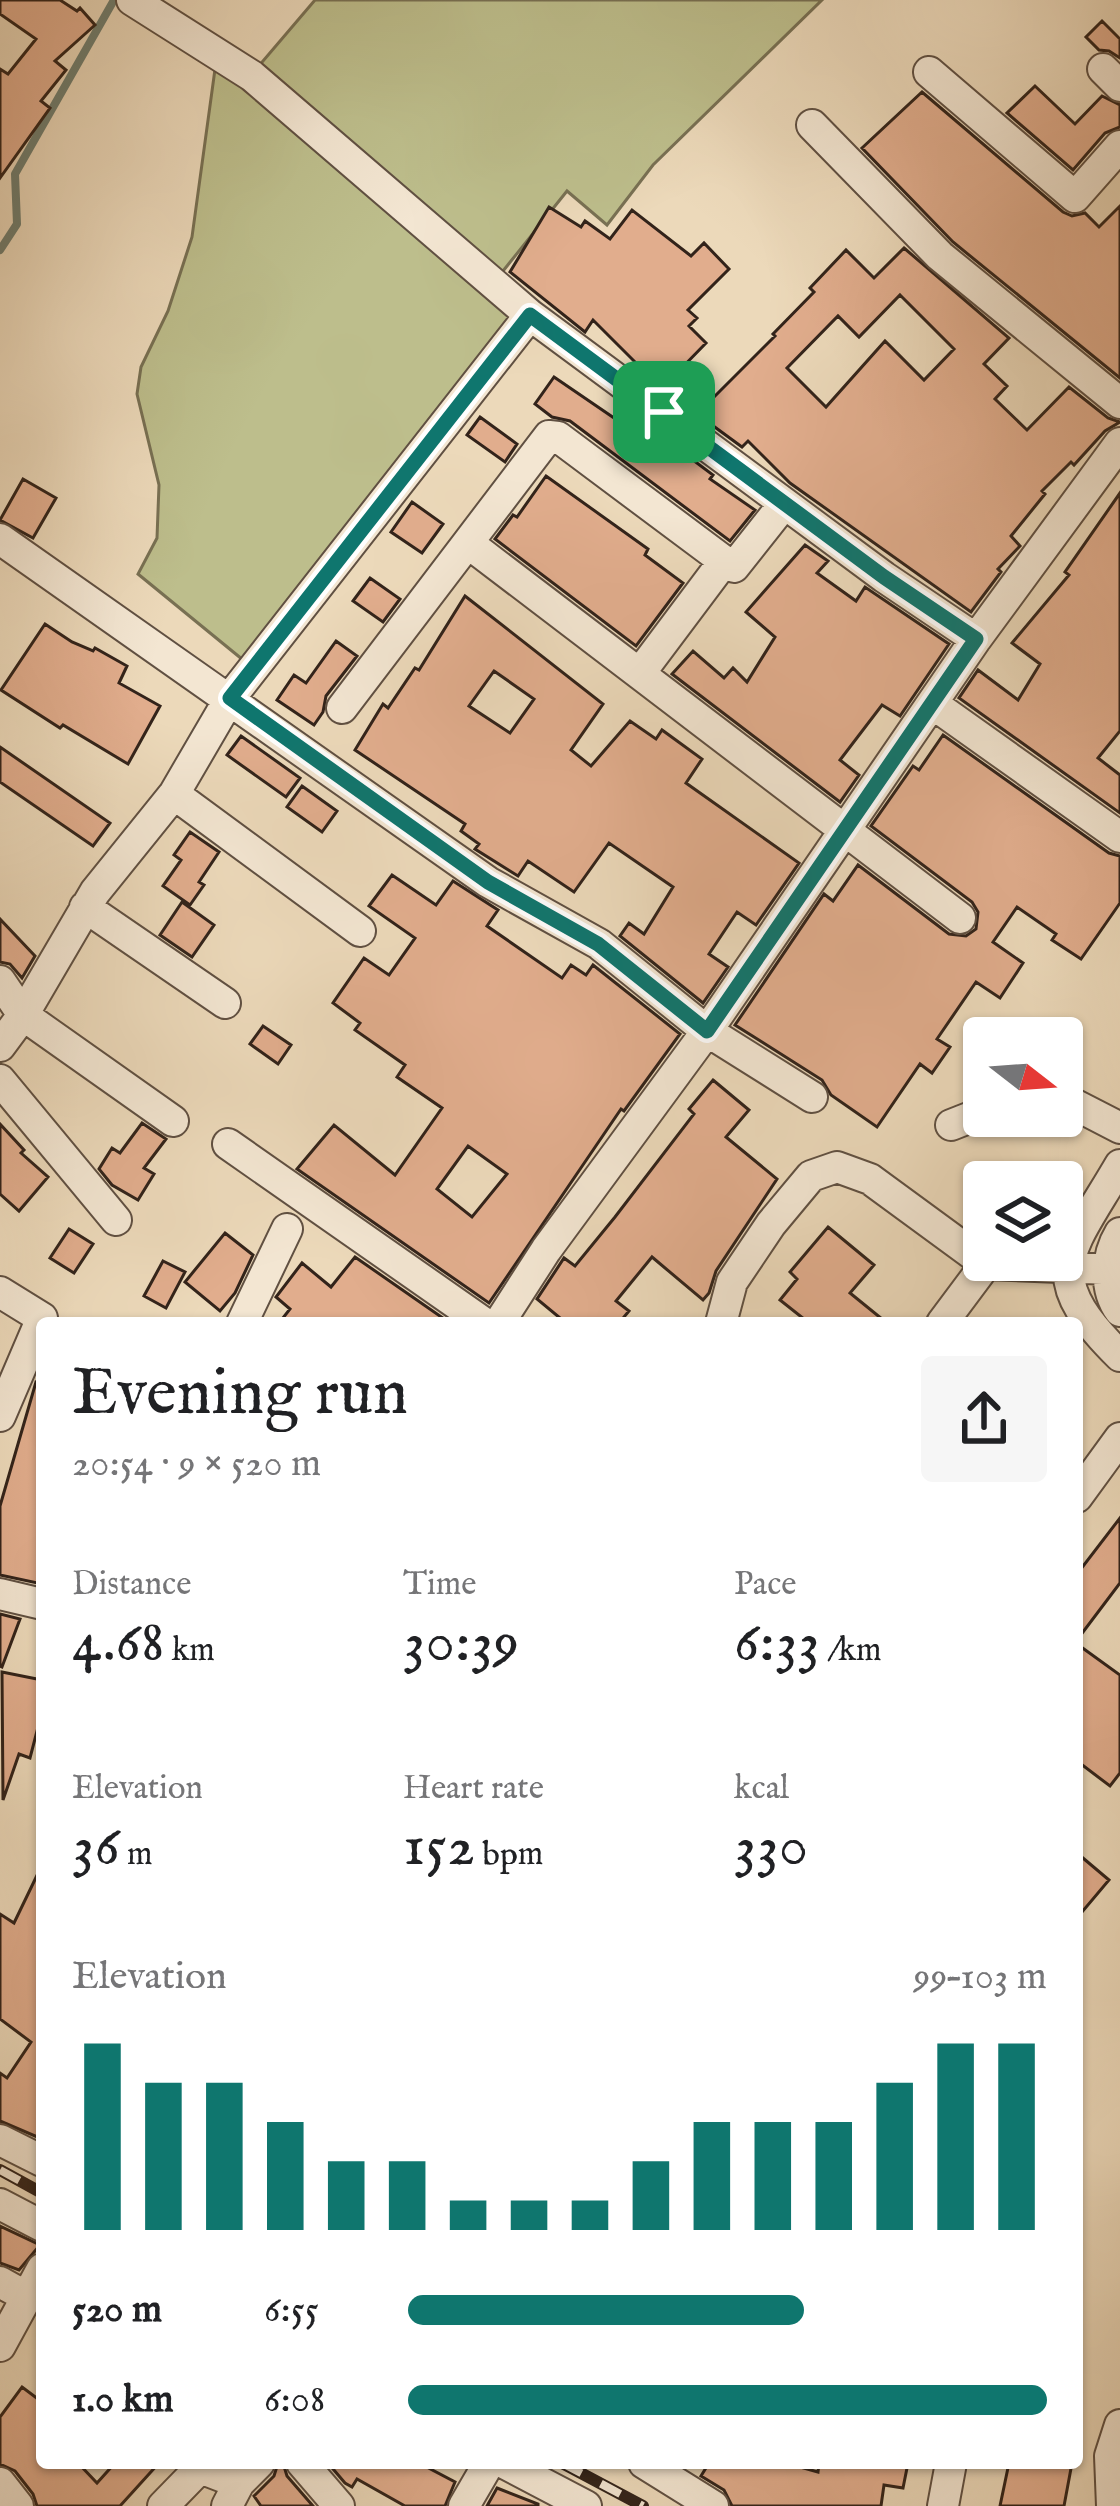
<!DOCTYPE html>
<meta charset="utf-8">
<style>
body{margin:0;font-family:"IM FELL English",serif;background:#f6f6f6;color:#202124;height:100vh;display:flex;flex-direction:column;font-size:45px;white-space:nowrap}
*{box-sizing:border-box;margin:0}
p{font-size:39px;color:#757577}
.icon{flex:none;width:66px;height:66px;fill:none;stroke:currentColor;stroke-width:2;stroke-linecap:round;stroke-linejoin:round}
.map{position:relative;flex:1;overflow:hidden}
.details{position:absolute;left:36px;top:1317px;width:1047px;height:1152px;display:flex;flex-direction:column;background:#fff;border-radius:12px;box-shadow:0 3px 9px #0004}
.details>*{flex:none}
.needle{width:78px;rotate:107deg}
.buttons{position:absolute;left:963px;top:1017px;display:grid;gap:24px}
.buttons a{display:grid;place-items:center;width:120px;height:120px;border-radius:12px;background:#fff;box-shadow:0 3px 9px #0004;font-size:60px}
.pin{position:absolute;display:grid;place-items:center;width:102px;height:102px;color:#fff;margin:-51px;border-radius:24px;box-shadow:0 6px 18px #0006}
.round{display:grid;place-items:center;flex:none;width:126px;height:126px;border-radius:12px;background:#f6f6f6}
.head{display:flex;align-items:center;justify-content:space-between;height:204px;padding:0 36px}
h1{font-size:66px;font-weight:600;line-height:90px}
.figures{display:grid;grid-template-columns:repeat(3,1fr);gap:18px;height:204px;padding:12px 36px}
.figures div{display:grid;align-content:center}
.figures b{font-size:60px;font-weight:600}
.figures small{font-size:33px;font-weight:400}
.figures p{font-size:33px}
.chart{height:336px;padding:24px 36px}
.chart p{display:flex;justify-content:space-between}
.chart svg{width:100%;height:216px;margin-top:12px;stroke:#0f766e;stroke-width:6}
ul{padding:0 36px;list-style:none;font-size:39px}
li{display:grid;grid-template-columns:192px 144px 1fr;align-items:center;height:90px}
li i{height:30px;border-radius:15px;background:#0f766e}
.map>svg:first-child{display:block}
.green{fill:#bdbe8c;stroke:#787053;stroke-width:3}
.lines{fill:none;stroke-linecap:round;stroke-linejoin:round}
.stream{stroke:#707e70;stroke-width:8}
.building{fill:#e1ad8d;stroke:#32231a;stroke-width:3;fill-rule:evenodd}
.minor-casing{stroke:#605042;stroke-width:34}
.minor{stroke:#f3e6d2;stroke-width:30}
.rail-casing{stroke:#32231a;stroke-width:12}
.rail{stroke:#f3e6d2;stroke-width:8;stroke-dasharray:22;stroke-linecap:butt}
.route-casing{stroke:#fff;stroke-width:24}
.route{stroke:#0f766e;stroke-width:15}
</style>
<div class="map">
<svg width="1120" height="2506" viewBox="0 0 1120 2506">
<rect width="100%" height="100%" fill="#ecd9ba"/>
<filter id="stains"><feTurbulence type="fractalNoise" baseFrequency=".00167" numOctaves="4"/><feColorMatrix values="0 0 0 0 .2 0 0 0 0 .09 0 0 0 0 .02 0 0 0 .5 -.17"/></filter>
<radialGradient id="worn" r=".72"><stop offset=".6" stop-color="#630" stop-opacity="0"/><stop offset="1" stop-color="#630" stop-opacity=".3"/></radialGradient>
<path class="green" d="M 315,0 L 822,0 L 653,165 L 607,225 L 567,191 L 499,276 L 257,68 Z
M 216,62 L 518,319 L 248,664 L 138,574 L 157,538 L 159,485 L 137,394 L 141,367 L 168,311 L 192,237 Z"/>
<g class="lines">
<path class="stream" d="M 0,250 L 17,224 L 15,174 L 114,0"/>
</g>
<path class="building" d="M 0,0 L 60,0 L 77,11 L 80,8 L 95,25 L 55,61 L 66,70 L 41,101 L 50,108 L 0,178 L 0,69 L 8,74 L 36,39 L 0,14 Z
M 1102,21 L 1120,39 L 1120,58 L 1109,51 L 1099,50 L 1086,37 Z
M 1035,86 L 1075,124 L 1102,96 L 1120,105 L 1120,127 L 1105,133 L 1073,170 L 1007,113 Z
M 922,92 L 1063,212 L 1072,216 L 1085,213 L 1099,227 L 1120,206 L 1120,378 L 953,242 L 862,148 Z
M 549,207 L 581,227 L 585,221 L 610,239 L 632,210 L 691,256 L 704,243 L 729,269 L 688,310 L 697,318 L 689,326 L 706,343 L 670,380 L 652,363 L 644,371 L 593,320 L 585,332 L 510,272 Z
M 904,248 L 1009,338 L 984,364 L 1007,386 L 995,399 L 1027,430 L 1069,387 L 1108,418 L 1120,422 L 1105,431 L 1074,465 L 1071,462 L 1042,491 L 1045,494 L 1011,536 L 1020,546 L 998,569 L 1001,572 L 971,612 L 790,483 L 748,441 L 742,447 L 697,414 L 775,336 L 773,334 L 814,292 L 810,288 L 846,250 L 874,278 ZM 900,295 L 954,349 L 924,380 L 885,341 L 826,407 L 787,368 L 838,316 L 859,337 Z
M 554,377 L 661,450 L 669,442 L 713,475 L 710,479 L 755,510 L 730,541 L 570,421 L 552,417 L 535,404 Z
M 480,417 L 517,444 L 505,462 L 467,435 Z
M 546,476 L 648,549 L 645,555 L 683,583 L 636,646 L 495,539 L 513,515 L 517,517 Z
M 23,479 L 56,498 L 33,538 L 0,520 Z
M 1120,493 L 1120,731 L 1098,758 L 1120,775 L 1120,813 L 959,698 L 978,670 L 1018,700 L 1040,664 L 1012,643 L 1069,575 L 1065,572 Z
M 412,502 L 443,524 L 422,553 L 391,532 Z
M 805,545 L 828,561 L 817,573 L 856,601 L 865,587 L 949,644 L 900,716 L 882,705 L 840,760 L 859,775 L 840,802 L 672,674 L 693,651 L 724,678 L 733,668 L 747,682 L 775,637 L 746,612 Z
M 370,578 L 400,599 L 383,622 L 353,601 Z
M 465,596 L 603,704 L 571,750 L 591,766 L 630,721 L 656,739 L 662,730 L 702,759 L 686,783 L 799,863 L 756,925 L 737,912 L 709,954 L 728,967 L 703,1003 L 620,936 L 629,923 L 644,934 L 673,887 L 609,843 L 574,892 L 528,861 L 518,876 L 475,849 L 479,844 L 461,831 L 465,824 L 355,750 L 383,704 L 388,708 L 415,668 L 419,670 ZM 494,671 L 534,699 L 510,733 L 469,706 Z
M 45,624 L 72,642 L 93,651 L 95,648 L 127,666 L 119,683 L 160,706 L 128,764 L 63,725 L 60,728 L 1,690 Z
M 336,641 L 357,656 L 326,696 L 323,712 L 314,725 L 277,700 L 294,675 L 306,683 Z
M 943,735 L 1109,853 L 1120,856 L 1120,903 L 1081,959 L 1052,940 L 1056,934 L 1017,907 L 993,942 L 1023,963 L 1000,998 L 976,982 L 937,1039 L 950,1047 L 932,1073 L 920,1064 L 877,1127 L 831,1095 L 822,1080 L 735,1025 L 824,894 L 833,901 L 858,865 L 949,934 L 966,936 L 976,929 L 978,912 L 972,902 L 871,826 L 913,766 L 919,770 Z
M 241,736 L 300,778 L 286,797 L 227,755 Z
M 0,747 L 110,823 L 93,846 L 0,782 Z
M 302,786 L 337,811 L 322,832 L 287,807 Z
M 190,832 L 219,852 L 199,882 L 204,885 L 190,905 L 163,886 L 181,860 L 174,855 Z
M 392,875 L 436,905 L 453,881 L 498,910 L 487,926 L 562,978 L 571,965 L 586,975 L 593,965 L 680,1034 L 624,1111 L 621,1109 L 489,1303 L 297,1169 L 334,1125 L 395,1175 L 442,1108 L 397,1077 L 405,1065 L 355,1030 L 360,1023 L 333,1003 L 364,958 L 389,975 L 415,938 L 369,906 ZM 468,1146 L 507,1174 L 472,1217 L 437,1189 Z
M 182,902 L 214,925 L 192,957 L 160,935 Z
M 0,919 L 35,956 L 22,978 L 10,964 L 0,962 Z
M 263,1026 L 291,1045 L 278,1064 L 250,1044 Z
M 713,1080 L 749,1110 L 726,1137 L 777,1179 L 716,1271 L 709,1293 L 703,1300 L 652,1257 L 616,1301 L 629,1311 L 619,1323 L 566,1323 L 537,1299 L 564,1258 L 575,1266 L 615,1217 L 694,1114 L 689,1109 Z
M 142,1123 L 166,1139 L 144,1168 L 154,1174 L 138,1200 L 112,1185 L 99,1169 L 112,1148 L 120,1153 Z
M 0,1124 L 24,1150 L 21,1153 L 48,1177 L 19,1211 L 0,1194 Z
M 828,1227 L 874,1265 L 850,1293 L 887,1323 L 809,1323 L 780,1300 L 797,1279 L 790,1272 Z
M 69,1229 L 93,1244 L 74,1273 L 50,1258 Z
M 225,1233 L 253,1255 L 235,1293 L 220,1311 L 185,1282 Z
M 355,1257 L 450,1323 L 279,1323 L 290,1309 L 276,1297 L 302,1263 L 331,1287 Z
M 163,1261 L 185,1272 L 166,1308 L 144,1296 Z
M 36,1382 L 42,1383 L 42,1584 L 0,1575 L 0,1506 Z
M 1120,1518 L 1120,1583 L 1077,1640 L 1077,1574 Z
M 0,1614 L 20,1619 L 2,1667 L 0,1666 Z
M 1077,1644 L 1120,1675 L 1120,1773 L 1110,1786 L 1077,1761 Z
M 2,1672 L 42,1680 L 42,1712 L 30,1758 L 19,1754 L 3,1800 Z
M 1077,1853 L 1109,1880 L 1077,1918 Z
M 42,1865 L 42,2139 L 0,2121 L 0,2073 L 7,2078 L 31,2042 L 0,2019 L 0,1914 L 14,1923 Z
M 0,2226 L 40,2245 L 19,2270 L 0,2263 Z
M 22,2387 L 42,2402 L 42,2463 L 78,2463 L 97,2483 L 115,2463 L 159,2463 L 120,2506 L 37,2506 L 33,2494 L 15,2471 L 0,2464 L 0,2417 Z
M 278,2463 L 283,2463 L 287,2476 L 313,2506 L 261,2506 L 254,2496 L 274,2476 Z
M 328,2463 L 419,2463 L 455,2482 L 445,2506 L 405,2506 L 357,2479 L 352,2487 L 345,2483 Z
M 709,2463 L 786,2463 L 818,2472 L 819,2463 L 908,2463 L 903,2488 L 884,2485 L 881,2506 L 732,2506 L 724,2490 L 701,2476 Z
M 1009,2463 L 1072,2463 L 1064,2506 L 1000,2506 Z
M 497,2488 L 538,2504 L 538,2506 L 487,2506 Z"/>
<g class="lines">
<defs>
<path id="minor" d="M 132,0 L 252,76 L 530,315 L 884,577 L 976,639
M 1103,69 L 1120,86
M 929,72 L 1075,197 L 1120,146
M 812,125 L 940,256 L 1120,403
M 0,539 L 488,882 L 599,944 L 707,1031 L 812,1097
M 468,543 L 960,918
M 640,673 L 724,561 L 734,567 L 776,514
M 933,704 L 1120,837
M 342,708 L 549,436 L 558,437 L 724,561
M 174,794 L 360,931
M 85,907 L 225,1003
M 0,981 L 23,1015 L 173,1121
M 0,1046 L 23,1015 L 95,892 L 174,794 L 230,698 L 530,315
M 0,1080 L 116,1220
M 1062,1098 L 1120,1128
M 951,1125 L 984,1112
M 228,1144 L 484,1323
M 1120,1165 C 1068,1254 1037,1274 1120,1356
M 1120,1233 C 1106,1256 1104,1289 1120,1311
M 0,1292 L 42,1318 L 0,1416
M 242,1323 L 287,1229
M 499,1323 L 546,1250 L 707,1031 L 976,639 L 1120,443
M 721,1323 L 732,1282 L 771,1224 L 811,1176 L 837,1167 L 870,1179 L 986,1264 L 1109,1269
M 942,1323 L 986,1264
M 1077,1497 L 1120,1438
M 0,1594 L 42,1604
M 0,2140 L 42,2161
M 0,2204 L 42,2226
M 0,2282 L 27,2297
M 0,2346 L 42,2269
M 302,2463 L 339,2506
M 504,2463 L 586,2506
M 644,2463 L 713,2506
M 0,2483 L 18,2506
M 163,2506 L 200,2468 L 239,2483
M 227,2506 L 239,2483 L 259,2463
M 464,2506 L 489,2463
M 943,2506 L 951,2463
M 1112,2506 L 1110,2456 L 1120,2425"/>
</defs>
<use href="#minor" class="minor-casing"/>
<use href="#minor" class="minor"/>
<defs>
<path id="rail" d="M 0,2170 L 42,2193
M 562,2463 L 643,2506"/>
</defs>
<use href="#rail" class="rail-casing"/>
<use href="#rail" class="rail"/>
</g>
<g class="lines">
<defs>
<path id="route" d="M 530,315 L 884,577 L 976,639 L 707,1031 L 598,944 L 488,882 L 230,698 Z"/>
</defs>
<use href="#route" class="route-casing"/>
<use href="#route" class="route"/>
</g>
<rect width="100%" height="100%" filter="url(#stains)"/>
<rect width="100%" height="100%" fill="url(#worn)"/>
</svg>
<div class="buttons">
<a><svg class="needle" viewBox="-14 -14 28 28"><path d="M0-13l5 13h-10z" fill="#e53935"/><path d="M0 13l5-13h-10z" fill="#757577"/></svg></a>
<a><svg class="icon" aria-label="layers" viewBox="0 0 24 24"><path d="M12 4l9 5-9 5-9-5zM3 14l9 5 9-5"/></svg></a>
</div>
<div class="pin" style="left:664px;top:412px;background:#1e9e55"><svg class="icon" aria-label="arrive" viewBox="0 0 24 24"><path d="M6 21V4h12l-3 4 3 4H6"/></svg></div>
<section class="details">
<div class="head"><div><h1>Evening run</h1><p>20:54 · 9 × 520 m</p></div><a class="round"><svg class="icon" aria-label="share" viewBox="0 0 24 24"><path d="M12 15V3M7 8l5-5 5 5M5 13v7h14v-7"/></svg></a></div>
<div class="figures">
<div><p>Distance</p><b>4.68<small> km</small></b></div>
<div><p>Time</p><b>30:39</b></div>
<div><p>Pace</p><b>6:33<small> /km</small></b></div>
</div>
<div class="figures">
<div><p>Elevation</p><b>36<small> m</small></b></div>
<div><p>Heart rate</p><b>152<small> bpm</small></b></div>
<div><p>kcal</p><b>330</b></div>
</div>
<div class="chart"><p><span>Elevation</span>99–103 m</p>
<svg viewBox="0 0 160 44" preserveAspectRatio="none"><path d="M5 44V6M15 44V14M25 44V14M35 44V22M45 44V30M55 44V30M65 44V38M75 44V38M85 44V38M95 44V30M105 44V22M115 44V22M125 44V22M135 44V14M145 44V6M155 44V6"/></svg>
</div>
<ul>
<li><b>520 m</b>6:55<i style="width:62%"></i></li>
<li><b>1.0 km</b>6:08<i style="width:100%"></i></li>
</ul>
</section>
</div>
